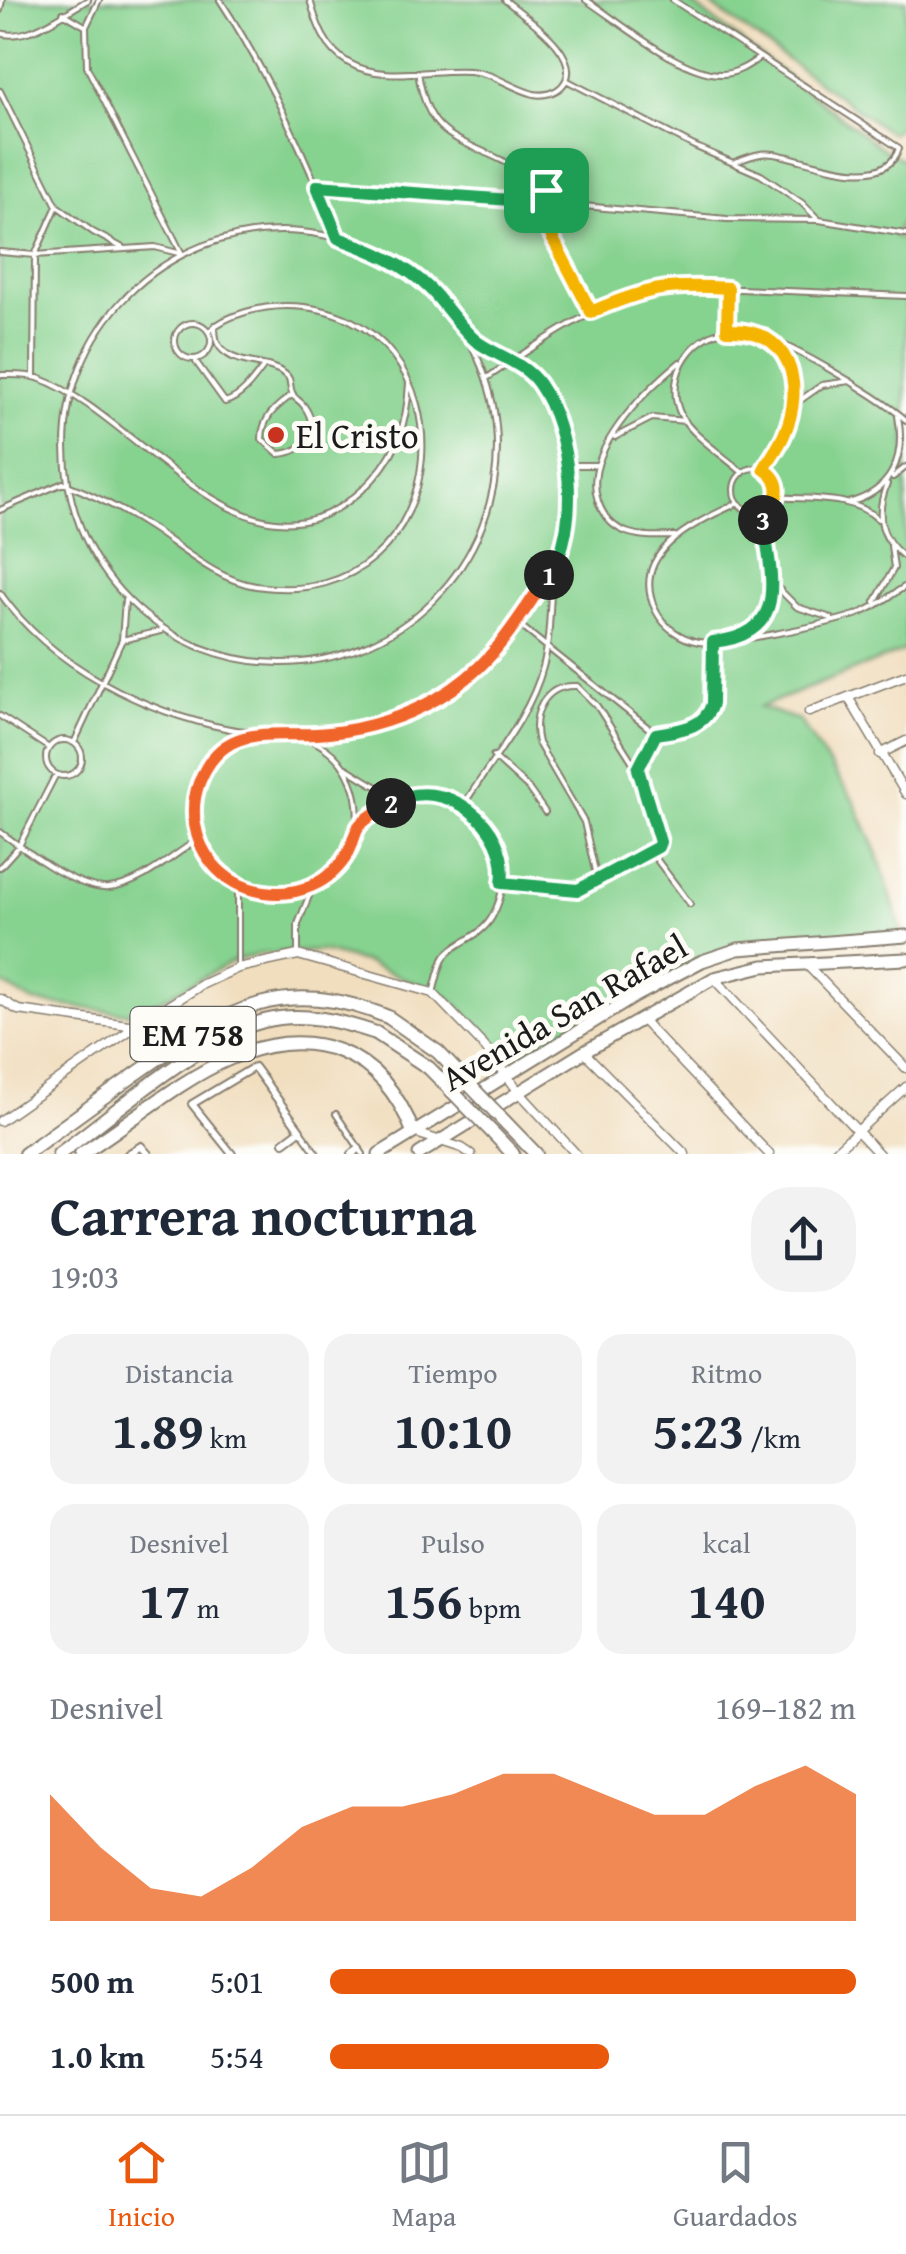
<!DOCTYPE html>
<html lang="es">
<meta charset="utf-8">
<style>
body{margin:0;font-family:"Gentium Book Plus",serif;background:#f2f2f3;color:#1f2937;height:100vh;display:flex;flex-direction:column;font-size:38px;white-space:nowrap}
*{box-sizing:border-box;margin:0}
p{font-size:32px;color:#747a83}
.icon{flex:none;width:55px;height:55px;fill:none;stroke:currentColor;stroke-width:2;stroke-linecap:round;stroke-linejoin:round}
.map{position:relative;height:1154px;overflow:hidden}
.panel{display:flex;flex-direction:column;background:#fff;flex:1}
.panel>*{flex:none}
.pin{position:absolute;display:grid;place-items:center;width:85px;height:85px;color:#fff;margin:-42px;border-radius:20px;box-shadow:0 5px 15px #0006}
.km{position:absolute;width:50px;height:50px;margin:-25px;border-radius:50%;background:#222;color:#fff;font-size:28px;line-height:50px;text-align:center}
.round{display:grid;place-items:center;flex:none;width:105px;height:105px;border-radius:40px;background:#f2f2f3}
.summary{display:flex;align-items:center;justify-content:space-between;height:170px;padding:0 50px}
h1{font-size:55px;font-weight:700;line-height:75px}
.metrics{display:grid;grid-template-columns:repeat(3,1fr);gap:15px;height:170px;padding:10px 50px}
.metrics div{display:grid;align-content:center;border-radius:25px;background:#f2f2f3;text-align:center}
.metrics b{font-size:50px;font-weight:700}
.metrics small{font-size:28px;font-weight:400}
.metrics p{font-size:28px}
.chart{height:280px;padding:20px 50px}
.chart p{display:flex;justify-content:space-between}
.chart svg{width:100%;height:180px;margin-top:10px;fill:#ea580c;opacity:.7}
ul{padding:0 50px;list-style:none;font-size:32px}
li{display:grid;grid-template-columns:160px 120px 1fr;align-items:center;height:75px}
li i{height:25px;border-radius:12px;background:#ea580c}
.tab-bar{display:flex;justify-content:space-around;align-items:center;height:140px;border-top:2px solid #e0e1e3;background:#fff;font-size:28px;color:#747a83}
.tab-bar a{display:grid;justify-items:center;gap:5px}
.tab-bar .selected{color:#ea580c}
.map>svg:first-child{display:block}
.green{fill:#86d28f;stroke:#517756;stroke-width:2.5}
.lines{fill:none;stroke-linecap:round;stroke-linejoin:round}
.service-casing{stroke:#867d6e;stroke-width:8}
.pedestrian-casing{stroke:#867d6e;stroke-width:10}
.minor-casing{stroke:#867d6e;stroke-width:11}
.secondary-casing{stroke:#867d6e;stroke-width:15}
.trunk-casing{stroke:#867d6e;stroke-width:16}
.service{stroke:#fff;stroke-width:4}
.pedestrian{stroke:#fff;stroke-width:6}
.minor{stroke:#fff;stroke-width:8}
.secondary{stroke:#fff;stroke-width:11}
.trunk{stroke:#fff;stroke-width:12}
.trunk-bridge-casing{stroke:#867d6e;stroke-width:16;stroke-linecap:butt}
.trunk-bridge{stroke:#fff;stroke-width:12}
.split-1-casing{stroke:#fff;stroke-width:20}
.split-2-casing{stroke:#fff;stroke-width:20}
.split-3-casing{stroke:#fff;stroke-width:20}
.split-4-casing{stroke:#fff;stroke-width:20}
.split-1{stroke:#22a559;stroke-width:12}
.split-2{stroke:#f0652b;stroke-width:12}
.split-3{stroke:#22a559;stroke-width:12}
.split-4{stroke:#f5b400;stroke-width:12}
.poi-dot{fill:#c8321e;stroke:#fdfcf7;stroke-width:4}
.labels{text-anchor:middle;dominant-baseline:central;stroke-width:10;stroke-linejoin:round;paint-order:stroke}
.shield{fill:#fdfcf7;stroke:#605f5e;stroke-width:2.5}
.shield-label{font-size:32px;font-weight:bold;fill:#1c1c1c}
.poi-label{font-size:35px;fill:#1c1c1c;stroke:#fdfcf7;text-anchor:start}
.street-label{font-size:35px;fill:#1c1c1c;stroke:#fdfcf7}
</style>
<div class="map">
<svg width="906" height="1154" viewBox="0 0 906 1154">
<rect width="100%" height="100%" fill="#fdfcf7"/>
<filter id="ink" filterUnits="userSpaceOnUse"><feTurbulence type="fractalNoise" baseFrequency=".01" numOctaves="2"/><feDisplacementMap in="SourceGraphic" scale="20" xChannelSelector="R" yChannelSelector="G"/><feConvolveMatrix kernelMatrix="1 2 1 2 8 2 1 2 1" color-interpolation-filters="sRGB"/></filter>
<filter id="wash" filterUnits="userSpaceOnUse"><feTurbulence type="fractalNoise" baseFrequency=".0048" numOctaves="4" result="noise"/><feDisplacementMap in="SourceGraphic" scale="40" xChannelSelector="R" yChannelSelector="G"/><feGaussianBlur stdDeviation="2.25" result="paint"/><feColorMatrix in="noise" values="0 0 0 0 0 0 0 0 0 0 0 0 0 0 0 0 0 1.4 0 .05"/><feComposite in="paint" operator="in"/></filter>
<g filter="url(#wash)">
<rect width="100%" height="100%" fill="#f1debf"/>
<path class="green" d="M 0,0 L 687,0 L 883,149 L 906,161 L 906,214 L 894,236 L 906,241 L 906,650 L 760,707 L 799,720 L 854,801 L 877,852 L 902,933 L 738,948 L 632,993 L 572,1025 L 516,1062 L 457,1005 L 439,993 L 367,963 L 322,951 L 261,954 L 236,960 L 134,1014 L 33,1002 L 0,982 Z
M 704,0 L 906,0 L 906,121 L 891,134 Z"/>
</g>
<g filter="url(#ink)">
<g class="lines">
<defs>
<path id="service" d="M 99,0 L 86,27 L 87,67 L 182,254
M 220,0 C 266,70 308,160 337,238
M 310,0 C 317,25 325,49 349,63 C 384,83 432,68 470,71 C 494,73 511,88 534,94 C 544,96 555,93 562,86 C 588,57 524,16 505,0
M 586,0 C 620,22 683,76 723,74 C 737,73 748,66 759,58
M 673,0 L 899,148 C 885,195 806,158 774,154 C 759,152 749,157 735,162
M 0,10 L 2,0
M 63,13 L 85,26
M 0,33 C 28,42 64,13 88,0
M 418,72 C 428,139 455,136 507,163 C 518,169 529,178 540,185
M 566,80 L 694,146 L 761,175 L 802,203 L 819,220 L 906,234
M 0,91 L 57,206 L 93,232 L 123,248
M512 202a19 19 0 1 1 38 0a19 19 0 1 1-38 0Z
M 317,186 L 511,200
M 550,203 L 727,219 L 819,220
M 543,219 L 591,312
M65 447a216 216 0 1 1 432 0a216 216 0 1 1-432 0Z
M 0,252 L 35,255 L 155,247 L 182,254
M175 341a18 18 0 1 1 36 0a18 18 0 1 1-36 0Z
M 215,325 C 215,337 216,346 226,353 C 243,366 268,361 285,374 C 293,380 288,386 293,395 C 295,399 301,401 304,406 C 321,430 306,452 279,454 L 262,439 C 262,417 276,407 293,394
M 727,331 L 728,288
M 196,362 L 225,402 C 242,397 253,381 264,366
M 0,375 C 12,375 26,374 38,378 C 139,413 246,595 361,491 C 395,460 407,427 409,383
M 34,377 L 35,255 L 57,206
M 487,378 C 543,340 602,298 670,286 L 906,296
M 792,406 L 822,385 L 850,381
M 615,437 L 652,418 L 685,421
M 567,465 L 597,465
M734 490a22 22 0 1 1 44 0a22 22 0 1 1-44 0Z
M 764,469 C 790,425 806,393 778,345
M 743,473 C 727,458 690,434 681,415 C 662,376 695,327 738,330 C 774,332 877,395 906,420
M 893,477 L 906,467
M 887,484 C 875,514 879,539 906,558
M 777,497 C 811,500 852,495 878,519
M 738,503 C 697,522 627,552 656,611 C 664,627 681,639 699,642 C 725,646 823,625 852,616 C 871,611 889,596 906,586
M 848,503 C 891,492 906,459 898,416
M 0,510 L 63,483 C 94,495 123,510 151,528 C 183,549 217,580 256,586 C 464,618 480,308 287,306 C 262,306 227,314 209,331
M 675,536 C 642,537 610,538 598,501 C 581,452 645,391 680,362
M 773,583 L 797,607 L 831,618
M 0,593 C 50,665 145,713 230,729 C 263,736 297,727 325,748 C 374,782 368,872 306,889 C 194,919 147,765 256,733
M 875,602 L 894,568 L 891,546
M 517,623 L 656,734 C 679,730 704,729 712,704 L 713,642
M 739,638 C 789,602 770,565 761,512
M 122,640 L 161,631
M 0,716 L 49,748
M 305,735 C 381,728 458,702 507,639 C 524,617 538,591 554,568
M46 758a18 18 0 1 1 36 0a18 18 0 1 1-36 0Z
M 74,743 L 122,640 L 125,600
M 493,756 L 528,788 L 545,812
M 346,768 C 363,778 382,792 401,796 C 416,799 431,795 447,800 C 499,815 518,870 492,917 C 480,938 457,941 445,956 C 439,965 436,983 433,993
M 463,806 C 490,762 530,717 543,667 C 552,634 548,601 554,568 C 557,550 565,534 567,516 C 573,475 564,417 538,383 C 524,363 496,352 475,340
M 358,827 L 402,797
M 0,832 C 26,850 77,891 109,888 C 140,885 172,856 197,840
M 651,852 L 690,904
M 0,867 L 19,846 L 56,774
M 597,880 L 584,822 L 538,743 C 531,714 544,684 577,686 L 597,706 L 637,769
M 502,883 L 567,891 L 578,890 L 658,847 L 660,842 L 637,769 L 656,734
M 298,954 L 298,924 L 313,886
M 238,968 L 238,884
M 336,1114 L 363,1154
M 300,1130 L 317,1154"/>
<path id="pedestrian" d="M 128,1154 L 141,1146 L 148,1154
M 232,1154 L 192,1104 L 254,1067 L 300,1130 L 284,1142
M 352,1154 L 359,1149"/>
<path id="minor" d="M 848,697 L 906,794
M 809,712 L 906,675
M 880,754 L 906,741
M 807,965 L 906,1068
M 714,978 L 879,1154
M 0,999 L 18,1010 L 136,1026
M 641,1019 L 769,1154
M 584,1052 L 685,1154
M 0,1121 L 136,1026 L 203,984 L 238,968 L 298,955 L 433,993 L 484,1046 L 519,1092 L 576,1154
M 413,1132 L 462,1148 L 471,1154
M 832,1154 L 906,1087"/>
<path id="secondary" d="M 379,1154 L 634,997 L 702,961 L 738,949 L 906,936
M 419,1154 L 584,1052 L 714,978 L 763,966 L 906,959"/>
<path id="trunk" d="M 507,1124 L 536,1154
M 494,1134 L 513,1154
M 25,1154 C 64,1126 103,1097 143,1069 C 229,1008 283,975 388,1017
M 59,1154 C 114,1114 200,1037 264,1021 C 302,1011 340,1021 376,1033
M 81,1154 C 129,1124 179,1080 231,1058 C 312,1024 382,1050 413,1132"/>
</defs>
<use href="#service" class="service-casing"/>
<use href="#pedestrian" class="pedestrian-casing"/>
<use href="#minor" class="minor-casing"/>
<use href="#secondary" class="secondary-casing"/>
<use href="#trunk" class="trunk-casing"/>
<use href="#service" class="service"/>
<use href="#pedestrian" class="pedestrian"/>
<use href="#minor" class="minor"/>
<use href="#secondary" class="secondary"/>
<use href="#trunk" class="trunk"/>
<defs>
<path id="trunk-bridge" d="M 388,1017 L 438,1052 L 507,1124
M 376,1033 L 429,1068 L 494,1134"/>
</defs>
<use href="#trunk-bridge" class="trunk-bridge-casing"/>
<use href="#trunk-bridge" class="trunk-bridge"/>
</g>
</g>
<g class="lines" filter="url(#ink)">
<defs>
<path id="split-1" d="M 546,190 C 533,179 517,183 511,200 L 317,186 L 338,238 C 371,250 404,263 430,289 C 446,305 459,327 476,341 C 496,356 524,362 539,384 C 571,430 582,528 549,575"/>
<path id="split-2" d="M 391,803 C 381,810 367,817 360,825 C 354,832 353,845 348,853 C 331,883 297,897 264,892 C 243,889 225,879 212,863 C 194,841 189,810 199,783 C 224,718 277,739 329,733 C 367,729 405,717 438,698 C 494,665 513,625 549,575"/>
<path id="split-3" d="M 391,803 C 443,773 511,825 502,883 L 578,890 L 658,847 L 660,842 L 638,769 L 656,734 C 679,730 704,729 712,704 L 713,642 C 791,634 771,576 763,520"/>
<path id="split-4" d="M 546,190 L 550,206 L 542,218 L 591,312 C 647,288 667,284 728,288 L 727,330 C 791,327 806,385 784,435 C 779,447 770,458 764,469 C 783,481 782,502 762,512 L 763,520"/>
</defs>
<use href="#split-1" class="split-1-casing"/>
<use href="#split-2" class="split-2-casing"/>
<use href="#split-3" class="split-3-casing"/>
<use href="#split-4" class="split-4-casing"/>
<use href="#split-1" class="split-1"/>
<use href="#split-2" class="split-2"/>
<use href="#split-3" class="split-3"/>
<use href="#split-4" class="split-4"/>
</g>
<circle class="poi-dot" cx="276" cy="435" r="10"/>
<g class="labels">
<rect class="shield" x="130.5" y="1007" width="125" height="54" rx="8"/>
<g class="shield-label">
<text x="193" y="1034">EM 758</text>
</g>
<g class="poi-label">
<text x="296" y="435">El Cristo</text>
</g>
<g class="street-label">
<text transform="translate(564 1012) rotate(-30)">Avenida San Rafael</text>
</g>
</g>
</svg>
<div class="pin" style="left:546px;top:190px;background:#1e9e55"><svg class="icon" aria-label="arrive" viewBox="0 0 24 24"><path d="M6 21V4h12l-3 4 3 4H6"/></svg></div>
<b class="km" style="left:549px;top:575px">1</b>
<b class="km" style="left:391px;top:803px">2</b>
<b class="km" style="left:763px;top:520px">3</b>
</div>
<section class="panel">
<div class="summary"><div><h1>Carrera nocturna</h1><p>19:03</p></div><a class="round"><svg class="icon" aria-label="share" viewBox="0 0 24 24"><path d="M12 15V3M7 8l5-5 5 5M5 13v7h14v-7"/></svg></a></div>
<div class="metrics">
<div><p>Distancia</p><b>1.89<small> km</small></b></div>
<div><p>Tiempo</p><b>10:10</b></div>
<div><p>Ritmo</p><b>5:23<small> /km</small></b></div>
</div>
<div class="metrics">
<div><p>Desnivel</p><b>17<small> m</small></b></div>
<div><p>Pulso</p><b>156<small> bpm</small></b></div>
<div><p>kcal</p><b>140</b></div>
</div>
<div class="chart"><p><span>Desnivel</span>169–182 m</p>
<svg viewBox="0 0 160 44" preserveAspectRatio="none"><path d="M0 44V13L10 26L20 36L30 38L40 31L50 21L60 16L70 16L80 13L90 8L100 8L110 13L120 18L130 18L140 11L150 6L160 13V44z"/></svg>
</div>
<ul>
<li><b>500 m</b>5:01<i style="width:100%"></i></li>
<li><b>1.0 km</b>5:54<i style="width:53%"></i></li>
</ul>
</section>
<nav class="tab-bar">
<a class="selected"><svg class="icon" aria-label="home" viewBox="0 0 24 24"><path d="M3 11l9-7 9 7M6 9v11h12V9"/></svg>Inicio</a>
<a><svg class="icon" aria-label="map" viewBox="0 0 24 24"><path d="M3 6l6-2 6 2 6-2v14l-6 2-6-2-6 2zM9 4v14M15 6v14"/></svg>Mapa</a>
<a><svg class="icon" aria-label="saved" viewBox="0 0 24 24"><path d="M7 4h10v16l-5-4-5 4z"/></svg>Guardados</a>
</nav>
